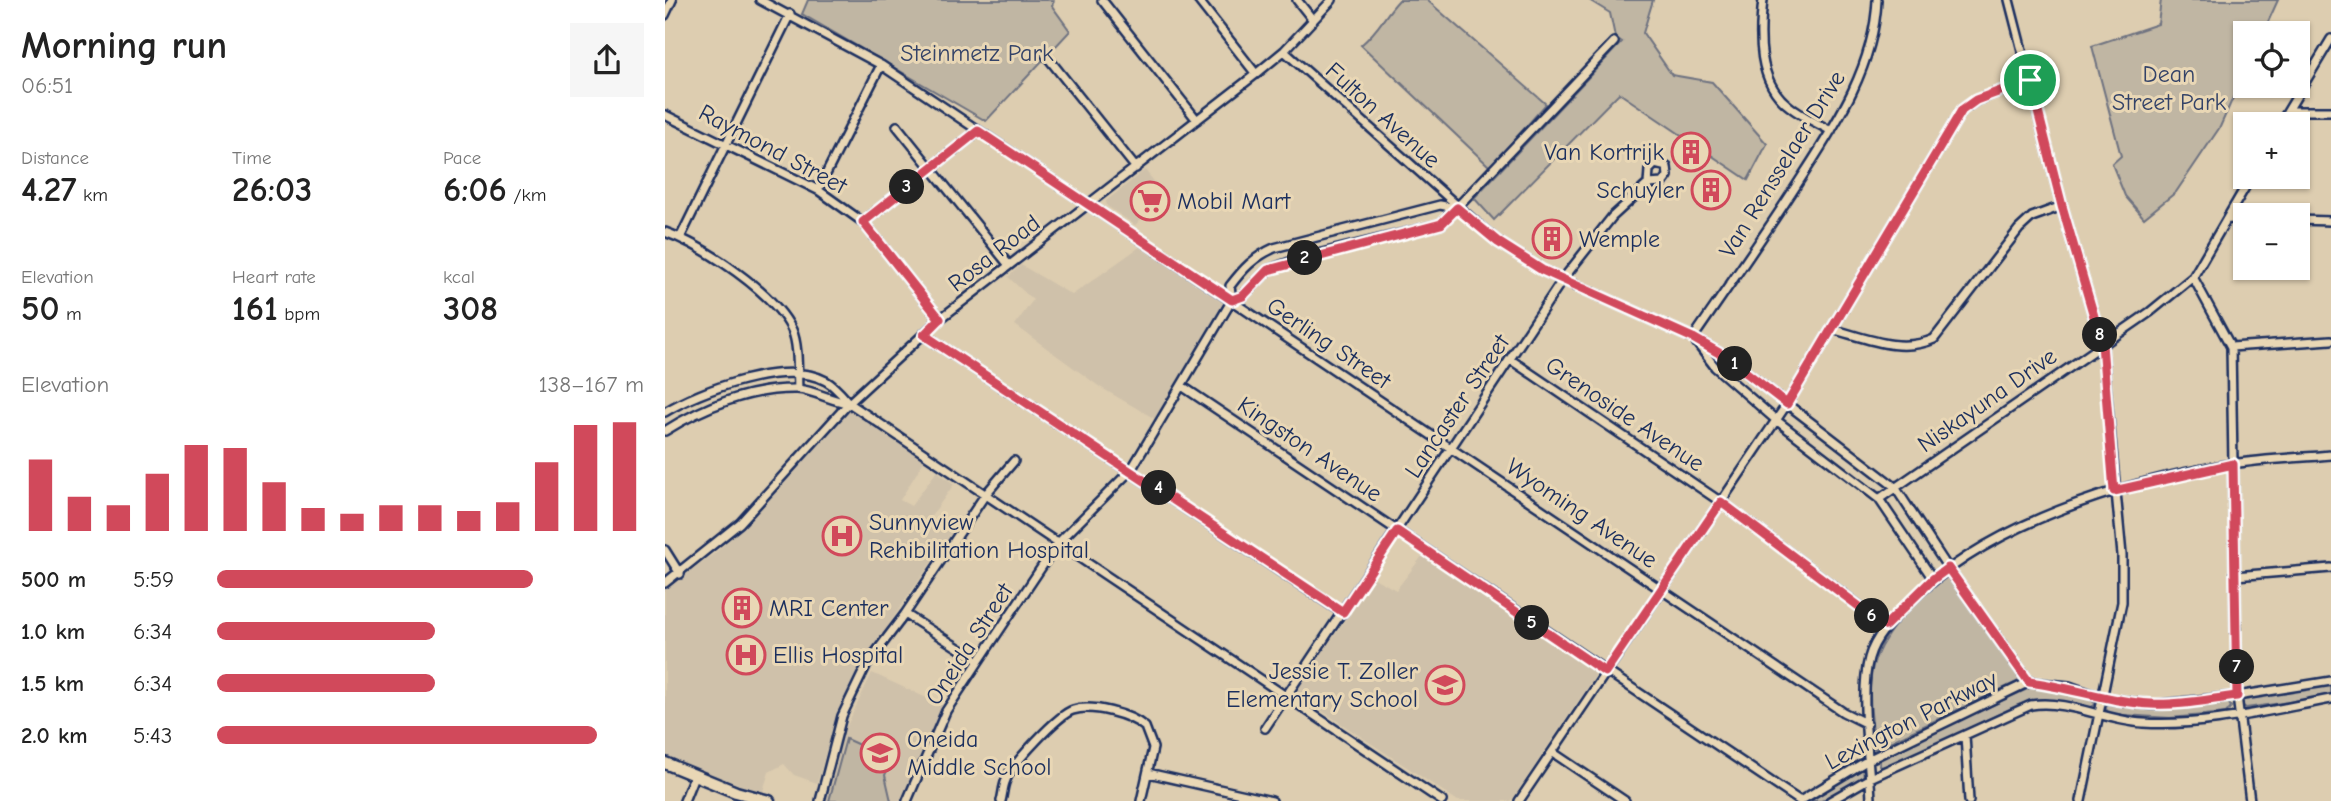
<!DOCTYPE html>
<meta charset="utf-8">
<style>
body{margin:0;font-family:"Comic Neue",sans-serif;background:#f6f6f6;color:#222;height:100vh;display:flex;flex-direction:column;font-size:26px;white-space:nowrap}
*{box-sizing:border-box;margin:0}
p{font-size:23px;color:#767676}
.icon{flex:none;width:38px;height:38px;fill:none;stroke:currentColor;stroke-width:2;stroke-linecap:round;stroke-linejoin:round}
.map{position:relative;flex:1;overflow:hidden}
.sheet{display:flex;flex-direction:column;background:#fff;width:665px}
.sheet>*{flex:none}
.tools{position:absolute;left:1568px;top:21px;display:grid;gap:14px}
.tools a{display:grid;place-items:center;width:77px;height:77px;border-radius:0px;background:#fff;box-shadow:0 2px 5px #0004;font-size:35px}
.pin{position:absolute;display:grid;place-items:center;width:60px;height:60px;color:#fff;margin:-30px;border:4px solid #fff;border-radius:50%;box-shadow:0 2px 7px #0007}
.km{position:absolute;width:35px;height:35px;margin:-18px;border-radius:50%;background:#222;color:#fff;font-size:19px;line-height:35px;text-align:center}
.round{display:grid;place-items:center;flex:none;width:74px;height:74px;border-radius:0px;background:#f6f6f6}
.headline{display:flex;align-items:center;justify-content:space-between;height:119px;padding:0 21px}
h1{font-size:38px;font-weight:800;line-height:52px}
.stats{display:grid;grid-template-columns:repeat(3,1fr);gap:10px;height:119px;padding:7px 21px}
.stats div{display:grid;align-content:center}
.stats b{font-size:35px;font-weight:800}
.stats small{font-size:19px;font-weight:400}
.stats p{font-size:19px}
.chart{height:196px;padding:14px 21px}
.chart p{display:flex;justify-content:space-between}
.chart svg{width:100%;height:126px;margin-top:7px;stroke:#d1495b;stroke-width:6}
ul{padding:0 21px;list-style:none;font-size:23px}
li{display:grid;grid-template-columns:112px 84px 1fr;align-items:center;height:52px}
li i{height:18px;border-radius:9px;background:#d1495b}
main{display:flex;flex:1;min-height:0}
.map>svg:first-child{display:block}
.built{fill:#cfc1aa}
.green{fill:#c0b6a3;stroke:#6e7280;stroke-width:2}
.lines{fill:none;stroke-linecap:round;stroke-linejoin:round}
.minor-casing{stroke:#1b2f5e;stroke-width:12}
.major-casing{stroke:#1b2f5e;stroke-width:15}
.minor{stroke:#e9d7b5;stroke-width:7}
.major{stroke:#e9d7b5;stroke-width:10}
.route-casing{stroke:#fff;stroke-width:14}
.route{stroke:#d1495b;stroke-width:9}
.labels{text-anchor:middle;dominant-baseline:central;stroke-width:6;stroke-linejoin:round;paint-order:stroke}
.park-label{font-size:24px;fill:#344368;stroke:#e9d7b5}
.street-label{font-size:24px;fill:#1b2f5e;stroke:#e9d7b5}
.poi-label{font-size:24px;fill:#1b2f5e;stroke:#e9d7b5;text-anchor:start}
</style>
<main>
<section class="sheet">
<div class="headline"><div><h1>Morning run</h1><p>06:51</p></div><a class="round"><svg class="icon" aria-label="share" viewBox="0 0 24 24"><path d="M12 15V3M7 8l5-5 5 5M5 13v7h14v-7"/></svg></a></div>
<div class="stats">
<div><p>Distance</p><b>4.27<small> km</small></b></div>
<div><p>Time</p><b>26:03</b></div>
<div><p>Pace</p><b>6:06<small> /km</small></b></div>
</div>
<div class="stats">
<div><p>Elevation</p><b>50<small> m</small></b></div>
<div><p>Heart rate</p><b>161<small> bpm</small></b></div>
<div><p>kcal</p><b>308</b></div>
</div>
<div class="chart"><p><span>Elevation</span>138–167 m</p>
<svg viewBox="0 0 160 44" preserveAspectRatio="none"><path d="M5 44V19M15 44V32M25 44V35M35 44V24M45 44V14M55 44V15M65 44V27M75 44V36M85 44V38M95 44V35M105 44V35M115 44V37M125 44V34M135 44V20M145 44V7M155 44V6"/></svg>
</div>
<ul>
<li><b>500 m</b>5:59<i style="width:74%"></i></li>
<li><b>1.0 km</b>6:34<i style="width:51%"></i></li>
<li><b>1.5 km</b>6:34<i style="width:51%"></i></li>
<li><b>2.0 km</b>5:43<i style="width:89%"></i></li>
</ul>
</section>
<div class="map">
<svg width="1666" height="801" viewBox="0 0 1666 801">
<rect width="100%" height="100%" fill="#ddcdb0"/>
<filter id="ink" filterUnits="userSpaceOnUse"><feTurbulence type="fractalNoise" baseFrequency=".0143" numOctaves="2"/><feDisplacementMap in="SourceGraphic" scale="14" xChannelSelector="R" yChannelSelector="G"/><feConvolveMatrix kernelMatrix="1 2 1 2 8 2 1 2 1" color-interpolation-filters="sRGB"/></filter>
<g filter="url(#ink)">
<path class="built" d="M 480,170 L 502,198 L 470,225 L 442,206 L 441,201 Z
M 476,246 L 560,304 L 492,420 L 435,387 L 350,325 L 368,300 L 343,277 L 356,265 L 407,295 Z
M 186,408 L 259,461 L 235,500 L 246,506 L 272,471 L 289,484 L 265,518 L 287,532 L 193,669 L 172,715 L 152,783 L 129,775 L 119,764 L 104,772 L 97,794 L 0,755 L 0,589 L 50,553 L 79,526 Z
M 758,555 L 929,669 L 930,676 L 846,801 L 793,801 L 630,693 L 709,578 L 731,590 Z
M 207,673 L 277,705 L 235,801 L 159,801 L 178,734 Z"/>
<path class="green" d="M 143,0 L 389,0 L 387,6 L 405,31 L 321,121 L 137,14 Z
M 734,0 L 762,0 L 881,104 L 825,167 L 696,45 C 715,29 718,17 734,0 Z
M 924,0 L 988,0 L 978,33 L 1007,75 L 1047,82 L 1102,144 L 1083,180 L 954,93 L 829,220 L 809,198 L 957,42 L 950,37 L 945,13 Z
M 1496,0 L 1613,0 L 1598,33 L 1580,33 L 1580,71 L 1555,127 L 1511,192 L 1479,218 L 1460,196 L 1447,164 L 1456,156 L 1427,46 L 1493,24 Z
M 1282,576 L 1356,680 L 1210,749 C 1207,722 1200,682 1211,657 C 1223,627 1256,593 1282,576 Z
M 1666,684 L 1666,696 L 1581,708 L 1577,705 L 1579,698 Z
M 1371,685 L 1421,696 L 1431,704 L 1423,709 L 1376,699 L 1353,705 L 1235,761 L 1217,767 L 1214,765 L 1215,757 Z
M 1562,700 L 1566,707 L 1561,713 L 1505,718 L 1444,714 L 1440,707 L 1443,704 L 1482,707 Z
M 181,739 L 227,760 L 220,775 L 226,801 L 164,801 Z
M 1194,769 L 1198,769 L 1199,777 L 1156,801 L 1145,801 Z"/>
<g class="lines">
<defs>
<path id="minor" d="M 95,0 L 216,65 L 1178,712 L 1202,724
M 437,0 L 532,120
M 533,0 L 591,74
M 632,0 L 648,20
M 1098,0 C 1094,35 1092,82 1124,106 C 1136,116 1152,123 1166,131
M 1344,0 L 1397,206 L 1437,344 L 1457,555 L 1457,602 L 1416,801
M 0,15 L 7,0
M 619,51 L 833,242 L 877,270 L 1028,338 L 1061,357 L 1230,487 L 1283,568 L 1364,682
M 380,54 L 471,168
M 1623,111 L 1666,111
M 0,115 L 153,190 L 198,222 L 275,319
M 1615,124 L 1666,39
M 232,126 L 343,264
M 990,164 L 1002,167 L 1003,176 L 998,183 L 983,184 L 984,170 Z
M 153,190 L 216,65
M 1562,219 L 1580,220
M 1633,220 L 1666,221
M 198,222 L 313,131
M 0,232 C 39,246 109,292 127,330 C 134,346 132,371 133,389
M 15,238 L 125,14
M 1528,277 L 1566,347 L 1572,696 L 1585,801
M 567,300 L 565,286 C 578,269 589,257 609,248 L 775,205 L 791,208
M 1167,329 C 1201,338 1235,354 1269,339 L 1354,229 L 1367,217 L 1397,206
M 259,335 L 678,613
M 1028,338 C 1063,287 1099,236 1133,183 C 1169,127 1209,69 1212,0
M 1031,342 L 1050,367 L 1111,420 L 1214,499 L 1268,579
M 1566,347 L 1666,340
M 846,360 L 1056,502 L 1221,626
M 517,386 L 1135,801
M 0,412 C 36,390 120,359 161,381 C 170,386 177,395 184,403 L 777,801
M 0,431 C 38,407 85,388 132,389 C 149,390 166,401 183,403
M 1214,499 L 1485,312 L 1528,277 L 1586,177
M 0,550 L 15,574
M 1570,576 L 1666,568
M 0,583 L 75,523 L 184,403 L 275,319 L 591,74 L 619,51 L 667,0
M 240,614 L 314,661
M 600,728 L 898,279 L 947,217 L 983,184
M 1300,735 L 1304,801
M 887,752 L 960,801
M 483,773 L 607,801
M 19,801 L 29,776
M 155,801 L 177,716 L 202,664 L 240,614 L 320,495 L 349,461
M 242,801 L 281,711 L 314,661 L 392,544 L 466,470 L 567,300 L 578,296 L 603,270 L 636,258 L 776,224 L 949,42
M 336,801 C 338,794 338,786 341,780 C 346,765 394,714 408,710 C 427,704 465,714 480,727 L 488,748 L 476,801
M 854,801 L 1122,404 L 1297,110 L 1312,100 L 1365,80
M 1135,801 L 1205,759 L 1364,682 L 1404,686 L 1438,698 L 1488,705 L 1572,696 L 1666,681
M 1165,801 L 1205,778 L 1366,705 C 1403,699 1441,721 1478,723 C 1540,727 1605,710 1666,699
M 1206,801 C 1205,762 1194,694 1204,658 C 1210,636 1228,619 1244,603 C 1322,524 1457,482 1566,464 C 1598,459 1633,458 1666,455"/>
<path id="major" d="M 0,763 L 71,792 L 104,801"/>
</defs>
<use href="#minor" class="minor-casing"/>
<use href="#major" class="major-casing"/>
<use href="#minor" class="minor"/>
<use href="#major" class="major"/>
</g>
</g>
<g class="lines" filter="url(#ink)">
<defs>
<path id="route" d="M 1365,80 L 1397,206 L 1437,344 L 1449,491 L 1568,464 L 1572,696 C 1545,699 1514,706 1486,704 C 1444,702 1406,687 1364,682 L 1283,568 L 1268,579 L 1220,626 L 1056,502 L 940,672 L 732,531 L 678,612 L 259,335 L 275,319 L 198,222 L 313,131 L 567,300 L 578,296 L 603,270 L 776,224 L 792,208 L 833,242 L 877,270 L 1028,338 L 1061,357 L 1122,404 L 1297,110 L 1311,100 Z"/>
</defs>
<use href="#route" class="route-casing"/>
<use href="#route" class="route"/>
</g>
<defs>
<symbol id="building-ring" viewBox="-11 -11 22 22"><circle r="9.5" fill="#e9d7b5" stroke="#d1495b" stroke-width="1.5"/><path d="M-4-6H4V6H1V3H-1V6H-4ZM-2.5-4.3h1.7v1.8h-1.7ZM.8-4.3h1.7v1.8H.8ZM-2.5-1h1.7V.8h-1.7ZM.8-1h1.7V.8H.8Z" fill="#d1495b"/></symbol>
<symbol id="supermarket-ring" viewBox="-11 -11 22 22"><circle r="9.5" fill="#e9d7b5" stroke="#d1495b" stroke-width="1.5"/><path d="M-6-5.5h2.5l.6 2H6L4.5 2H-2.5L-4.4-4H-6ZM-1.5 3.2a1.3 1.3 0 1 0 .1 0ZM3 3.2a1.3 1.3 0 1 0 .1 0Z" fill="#d1495b"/></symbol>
<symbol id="hospital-ring" viewBox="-11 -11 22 22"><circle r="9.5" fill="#e9d7b5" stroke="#d1495b" stroke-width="1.5"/><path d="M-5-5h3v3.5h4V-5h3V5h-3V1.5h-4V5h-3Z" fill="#d1495b"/></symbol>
<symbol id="school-ring" viewBox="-11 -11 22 22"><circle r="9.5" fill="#e9d7b5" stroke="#d1495b" stroke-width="1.5"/><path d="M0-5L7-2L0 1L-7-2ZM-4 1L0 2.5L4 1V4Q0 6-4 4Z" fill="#d1495b"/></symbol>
</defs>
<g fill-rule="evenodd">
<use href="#building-ring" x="1004" y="130" width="44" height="44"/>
<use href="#building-ring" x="1024" y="168" width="44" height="44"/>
<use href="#supermarket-ring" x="463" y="179" width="44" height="44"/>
<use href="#building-ring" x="865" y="217" width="44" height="44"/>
<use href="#hospital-ring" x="155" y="514" width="44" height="44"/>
<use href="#building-ring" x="55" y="586" width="44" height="44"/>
<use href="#hospital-ring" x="59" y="633" width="44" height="44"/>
<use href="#school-ring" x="758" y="663" width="44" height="44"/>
<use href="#school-ring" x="193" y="731" width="44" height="44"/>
</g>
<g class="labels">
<g class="park-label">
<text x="312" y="53">Steinmetz Park</text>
<text x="1504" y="74">Dean<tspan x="1504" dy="28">Street Park</tspan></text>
</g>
<g class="street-label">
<text transform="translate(718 115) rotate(42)">Fulton Avenue</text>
<text transform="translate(108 149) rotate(28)">Raymond Street</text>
<text transform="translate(1117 164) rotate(-58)">Van Rensselaer Drive</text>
<text transform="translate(329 253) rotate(-38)">Rosa Road</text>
<text transform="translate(664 343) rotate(34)">Gerling Street</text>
<text transform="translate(1322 400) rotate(-35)">Niskayuna Drive</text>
<text transform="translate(792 406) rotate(-56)">Lancaster Street</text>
<text transform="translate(960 414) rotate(34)">Grenoside Avenue</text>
<text transform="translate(645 449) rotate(34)">Kingston Avenue</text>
<text transform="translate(917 513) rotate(34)">Wyoming Avenue</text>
<text transform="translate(304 644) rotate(-57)">Oneida Street</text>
<text transform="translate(1246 720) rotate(-27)">Lexington Parkway</text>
</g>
<g class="poi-label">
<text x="999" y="152" text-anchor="end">Van Kortrijk</text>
<text x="1019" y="190" text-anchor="end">Schuyler</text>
<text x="512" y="201">Mobil Mart</text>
<text x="914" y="239">Wemple</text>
<text x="204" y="522">Sunnyview<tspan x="204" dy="28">Rehibilitation Hospital</tspan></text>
<text x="104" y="608">MRI Center</text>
<text x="108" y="655">Ellis Hospital</text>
<text x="753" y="671" text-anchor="end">Jessie T. Zoller<tspan x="753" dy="28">Elementary School</tspan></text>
<text x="242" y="739">Oneida<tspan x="242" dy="28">Middle School</tspan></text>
</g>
</g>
</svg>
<div class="tools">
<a><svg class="icon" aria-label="locate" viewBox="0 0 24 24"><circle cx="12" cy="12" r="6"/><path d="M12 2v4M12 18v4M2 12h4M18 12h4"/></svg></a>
<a>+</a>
<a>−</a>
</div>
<div class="pin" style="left:1365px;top:80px;background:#1e9e55"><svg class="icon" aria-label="arrive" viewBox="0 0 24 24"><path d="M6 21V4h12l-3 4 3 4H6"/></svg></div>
<b class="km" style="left:1070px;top:364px">1</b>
<b class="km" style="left:640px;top:258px">2</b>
<b class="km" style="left:242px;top:187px">3</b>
<b class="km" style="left:494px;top:488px">4</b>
<b class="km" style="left:867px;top:623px">5</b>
<b class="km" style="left:1207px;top:616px">6</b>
<b class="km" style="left:1572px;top:667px">7</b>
<b class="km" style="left:1435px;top:335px">8</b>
</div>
</main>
